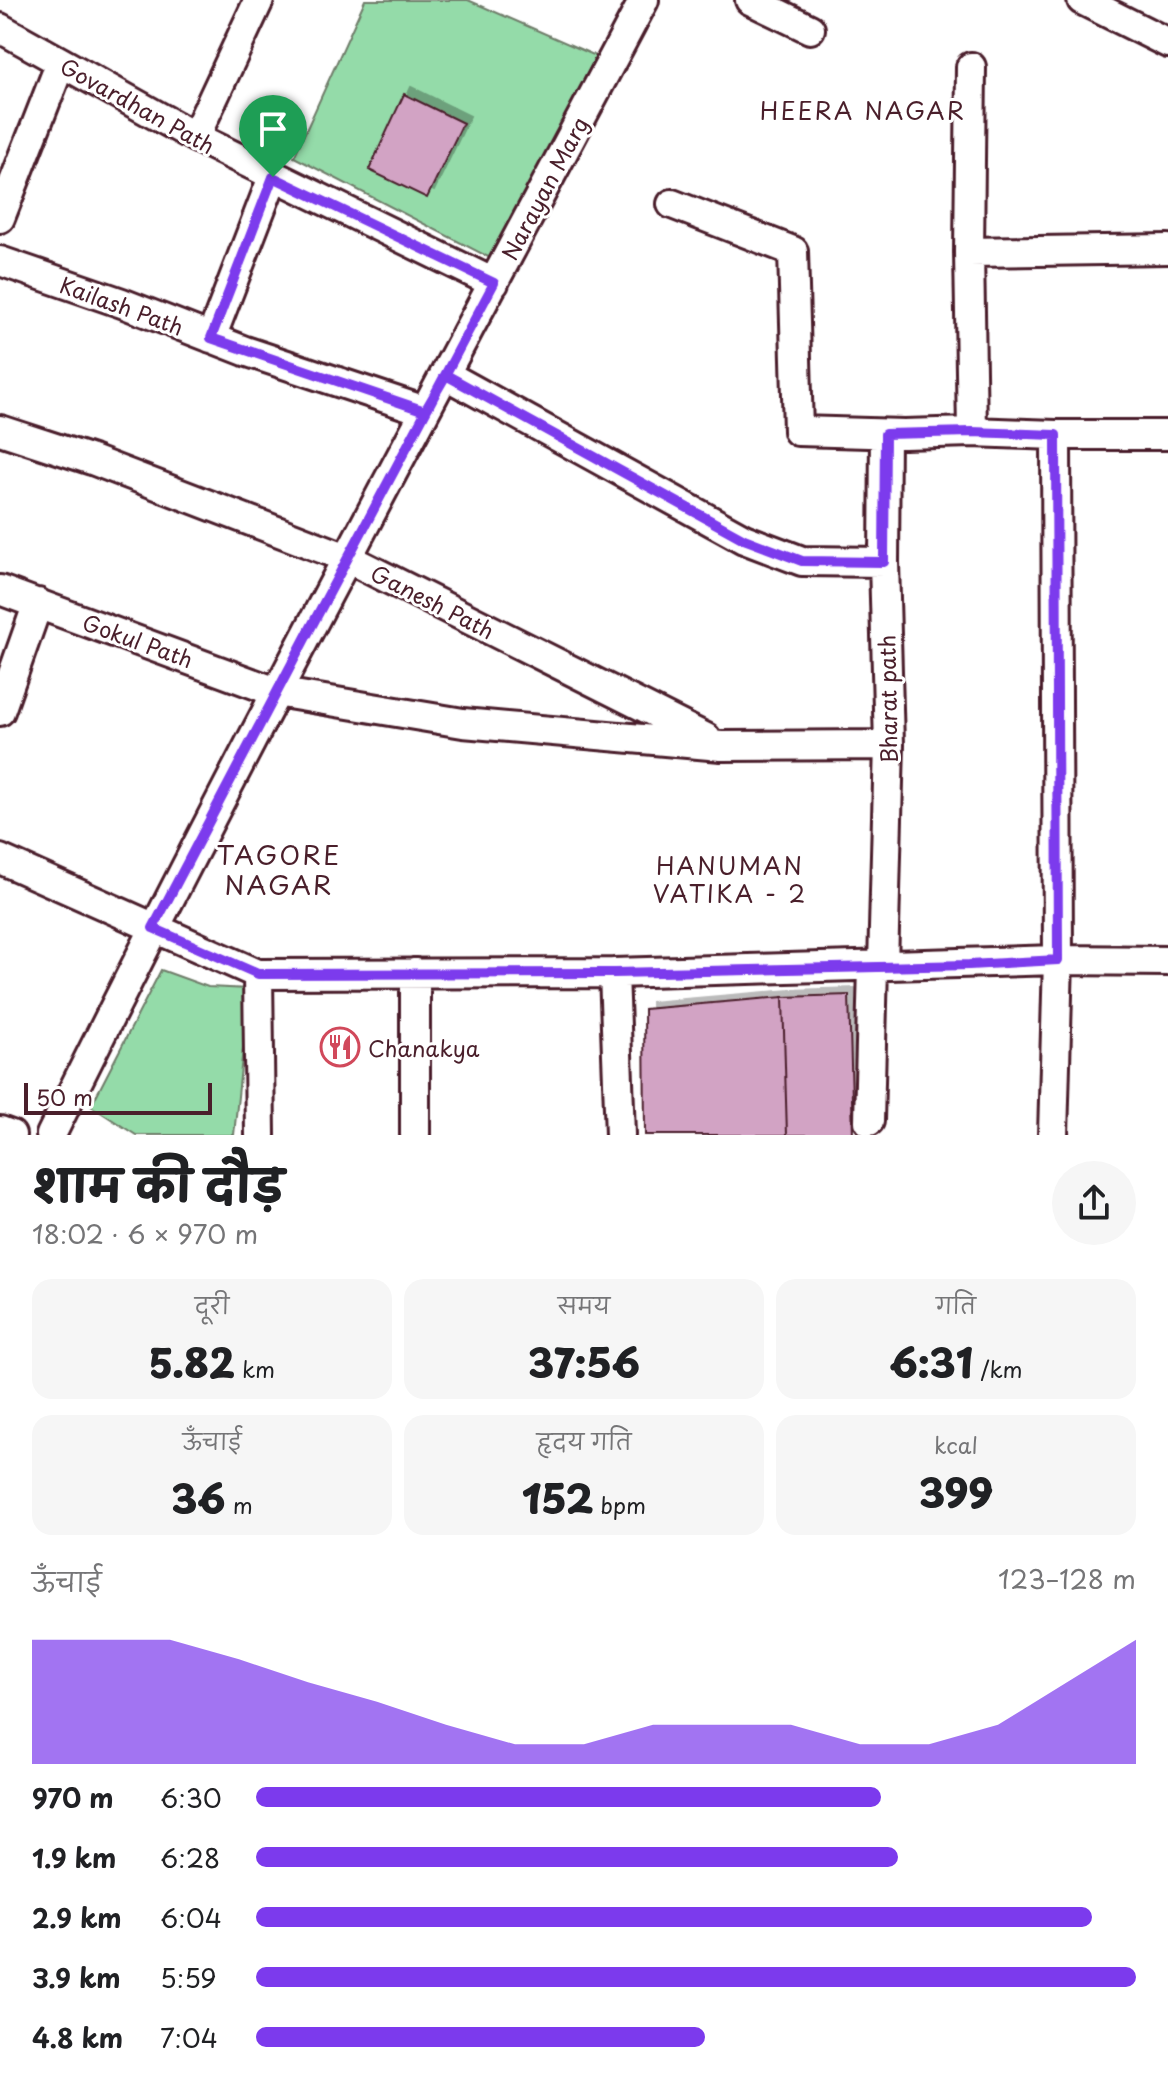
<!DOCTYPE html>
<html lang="hi">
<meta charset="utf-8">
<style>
body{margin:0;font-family:"Playpen Sans","Playpen Sans Deva",sans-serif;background:#f6f6f6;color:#202124;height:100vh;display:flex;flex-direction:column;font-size:30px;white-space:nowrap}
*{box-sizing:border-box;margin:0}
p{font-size:26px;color:#757577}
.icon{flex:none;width:44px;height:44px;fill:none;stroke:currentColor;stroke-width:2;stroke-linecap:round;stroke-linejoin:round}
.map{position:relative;height:1135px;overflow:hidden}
.panel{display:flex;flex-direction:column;background:#fff;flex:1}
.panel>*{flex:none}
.scale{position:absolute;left:24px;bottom:20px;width:188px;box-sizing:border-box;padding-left:8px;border:4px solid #4a1f2b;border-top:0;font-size:22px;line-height:28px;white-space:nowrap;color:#4a1f2b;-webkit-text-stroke:6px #fff;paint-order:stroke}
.pin{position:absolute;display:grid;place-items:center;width:68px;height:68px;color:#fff;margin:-82px -34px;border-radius:50% 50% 50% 0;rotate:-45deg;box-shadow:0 0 8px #0007}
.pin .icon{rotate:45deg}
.round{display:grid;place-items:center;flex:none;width:84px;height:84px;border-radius:42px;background:#f6f6f6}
.summary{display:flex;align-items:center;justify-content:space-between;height:136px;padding:0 32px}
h1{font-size:44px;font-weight:800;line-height:60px}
.metrics{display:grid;grid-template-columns:repeat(3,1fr);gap:12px;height:136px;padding:8px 32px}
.metrics div{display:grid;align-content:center;border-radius:20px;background:#f6f6f6;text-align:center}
.metrics b{font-size:40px;font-weight:800}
.metrics small{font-size:22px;font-weight:400}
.metrics p{font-size:22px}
.chart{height:224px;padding:16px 32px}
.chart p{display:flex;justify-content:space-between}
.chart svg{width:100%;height:144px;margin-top:8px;fill:#7c3aed;opacity:.7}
ul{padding:0 32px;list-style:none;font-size:26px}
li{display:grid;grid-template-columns:128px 96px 1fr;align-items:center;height:60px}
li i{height:20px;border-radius:10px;background:#7c3aed}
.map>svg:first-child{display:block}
.green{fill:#94dba9;stroke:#6f7d6a;stroke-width:2}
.building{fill:#d2a3c4;stroke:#4a1f2b;stroke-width:2;filter:url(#shadow)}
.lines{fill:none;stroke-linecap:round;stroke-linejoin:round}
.minor-casing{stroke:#4a1f2b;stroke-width:34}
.minor{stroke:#fff;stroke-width:28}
.route-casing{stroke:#fff;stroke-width:16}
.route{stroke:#7c3aed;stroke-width:10}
.labels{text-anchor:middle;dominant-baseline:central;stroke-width:6;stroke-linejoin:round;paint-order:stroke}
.street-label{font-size:22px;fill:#4a1f2b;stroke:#fff}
.poi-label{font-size:22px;fill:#4a1f2b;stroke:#fff;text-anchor:start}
.neighbourhood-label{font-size:24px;letter-spacing:2px;fill:#4a1f2b;stroke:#fff}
.quarter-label{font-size:26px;letter-spacing:2px;fill:#4a1f2b;stroke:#fff}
</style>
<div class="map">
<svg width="1168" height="1135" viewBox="0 0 1168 1135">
<defs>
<filter id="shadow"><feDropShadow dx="7" dy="-7" stdDeviation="0" flood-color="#0004"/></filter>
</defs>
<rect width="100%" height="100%" fill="#fff"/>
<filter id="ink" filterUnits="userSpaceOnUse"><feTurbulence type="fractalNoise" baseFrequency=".0125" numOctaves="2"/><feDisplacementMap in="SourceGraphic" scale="16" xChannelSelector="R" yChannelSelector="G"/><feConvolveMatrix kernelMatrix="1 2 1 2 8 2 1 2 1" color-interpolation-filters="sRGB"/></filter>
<g filter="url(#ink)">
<path class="green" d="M 365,0 L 468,0 L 596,56 L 494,260 L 294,157 Z
M 161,970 L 208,987 L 249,989 L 234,1135 L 136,1135 L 91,1106 Z"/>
<path class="building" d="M 404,94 L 463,123 L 427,198 L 369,170 Z
M 849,995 L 853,1135 L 787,1135 L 783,997 Z
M 783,997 L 787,1135 L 645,1135 L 644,1009 Z"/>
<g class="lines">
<defs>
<path id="minor" d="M 750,0 L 810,29
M 1082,0 L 1168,43
M 0,28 L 195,137 L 494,283
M 195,137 L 259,0
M 672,204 L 793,251 L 798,431 L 904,434 L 972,432 L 1056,435 L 1168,435
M 0,218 L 61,62
M 969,252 L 971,67
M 0,261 L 122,303 L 245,351 L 425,411
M 211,338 L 273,177
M 446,375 L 744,539 L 802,561 L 884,562
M 0,430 L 92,460 L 347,558 L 706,738
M 972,432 L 969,252 L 1168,249
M 0,590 L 276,692 L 463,723 L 721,746 L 889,745
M 0,711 L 38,603
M 0,859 L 258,974 L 614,973 L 1058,960 L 1168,961
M 883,965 L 889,745 L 884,562 L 885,434
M 415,973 L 415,1135
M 614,973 L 620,1135
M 258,974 L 260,1135
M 869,1121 L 873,966
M 0,1131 L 11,1135
M 51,1135 C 240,752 444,377 644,0
M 1053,1135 L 1058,960 L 1056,435"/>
</defs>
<use href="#minor" class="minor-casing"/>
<use href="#minor" class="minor"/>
</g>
</g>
<g class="lines" filter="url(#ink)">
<defs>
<path id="route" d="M 273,177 L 494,283 C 380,498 265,712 153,928 L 258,974 L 614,973 L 969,965 L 1058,960 L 1056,435 L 972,432 L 885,434 L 884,562 L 802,561 L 744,539 L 446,375 L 425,411 L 211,338 L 273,177"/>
</defs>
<use href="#route" class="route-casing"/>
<use href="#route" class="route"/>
</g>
<defs>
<symbol id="restaurant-ring" viewBox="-11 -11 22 22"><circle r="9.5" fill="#fff" stroke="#d1495b" stroke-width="1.5"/><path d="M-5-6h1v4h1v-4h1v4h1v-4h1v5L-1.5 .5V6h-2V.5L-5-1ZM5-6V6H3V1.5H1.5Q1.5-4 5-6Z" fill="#d1495b"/></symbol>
</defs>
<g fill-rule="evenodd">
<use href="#restaurant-ring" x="318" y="1025" width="44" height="44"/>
</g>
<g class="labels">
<g class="street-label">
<text transform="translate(138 105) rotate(29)">Govardhan Path</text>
<text transform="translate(544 188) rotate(-62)">Narayan Marg</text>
<text transform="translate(122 305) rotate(20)">Kailash Path</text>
<text transform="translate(433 601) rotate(27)">Ganesh Path</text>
<text transform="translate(138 640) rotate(20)">Gokul Path</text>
<text transform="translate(887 699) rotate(-91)">Bharat path</text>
</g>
<g class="poi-label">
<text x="368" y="1047">Chanakya</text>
</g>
<g class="neighbourhood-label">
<text x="863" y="110">HEERA NAGAR</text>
<text x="730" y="865">HANUMAN<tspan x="730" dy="28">VATIKA - 2</tspan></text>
</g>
<g class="quarter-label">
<text x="279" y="854">TAGORE<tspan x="279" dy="30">NAGAR</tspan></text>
</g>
</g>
</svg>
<div class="scale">50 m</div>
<div class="pin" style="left:273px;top:177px;background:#1e9e55"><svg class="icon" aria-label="arrive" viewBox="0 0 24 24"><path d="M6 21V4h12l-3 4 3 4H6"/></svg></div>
</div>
<section class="panel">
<div class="summary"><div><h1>शाम की दौड़</h1><p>18:02 · 6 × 970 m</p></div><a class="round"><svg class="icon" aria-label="share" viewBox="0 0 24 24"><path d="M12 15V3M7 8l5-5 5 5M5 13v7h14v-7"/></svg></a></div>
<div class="metrics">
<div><p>दूरी</p><b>5.82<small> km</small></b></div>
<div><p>समय</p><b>37:56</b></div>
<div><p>गति</p><b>6:31<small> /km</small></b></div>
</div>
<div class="metrics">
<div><p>ऊँचाई</p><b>36<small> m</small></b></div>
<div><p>हृदय गति</p><b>152<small> bpm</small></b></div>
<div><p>kcal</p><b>399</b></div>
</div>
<div class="chart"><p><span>ऊँचाई</span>123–128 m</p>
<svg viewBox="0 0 160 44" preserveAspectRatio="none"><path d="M0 44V6L10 6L20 6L30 12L40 19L50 25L60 32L70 38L80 38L90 32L100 32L110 32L120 38L130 38L140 32L150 19L160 6V44z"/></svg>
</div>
<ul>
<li><b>970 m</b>6:30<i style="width:71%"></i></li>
<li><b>1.9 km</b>6:28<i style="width:73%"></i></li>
<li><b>2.9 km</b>6:04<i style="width:95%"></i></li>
<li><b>3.9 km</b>5:59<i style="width:100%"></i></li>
<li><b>4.8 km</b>7:04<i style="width:51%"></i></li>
</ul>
</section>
